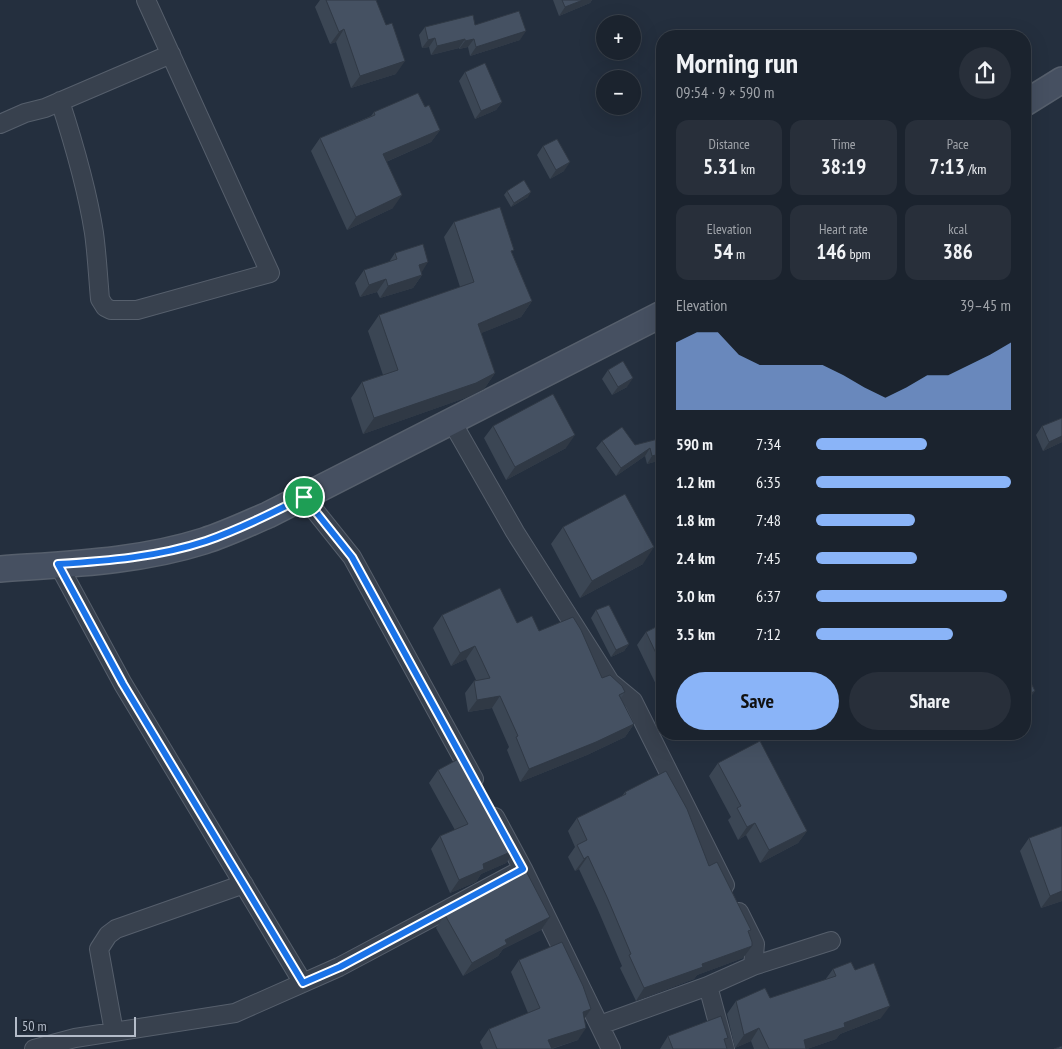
<!DOCTYPE html>
<meta charset="utf-8">
<style>
body{margin:0;font-family:"PT Sans Narrow",sans-serif;background:#282f3a;color:#f1f3f6;height:100vh;display:flex;flex-direction:column;font-size:19px;white-space:nowrap}
*{box-sizing:border-box;margin:0}
p{font-size:16px;color:#a0a4aa}
.icon{flex:none;width:28px;height:28px;fill:none;stroke:currentColor;stroke-width:2;stroke-linecap:round;stroke-linejoin:round}
.map{position:relative;flex:1;overflow:hidden}
.side{position:absolute;left:656px;top:30px;width:375px;height:710px;display:flex;flex-direction:column;background:#1b232e;border-radius:20px;box-shadow:0 5px 20px #0002,0 0 0 1px #39404a}
.side>*{flex:none}
.buttons{position:absolute;left:596px;top:15px;display:grid;gap:10px}
.buttons a{display:grid;place-items:center;width:45px;height:45px;border-radius:50%;background:#1b232e;box-shadow:0 5px 20px #0002,0 0 0 1px #39404a;font-size:25px}
.scale{position:absolute;left:15px;bottom:12px;width:121px;box-sizing:border-box;padding-left:5px;border:2px solid #b4bcc9;border-top:0;font-size:14px;line-height:18px;white-space:nowrap;color:#b4bcc9;-webkit-text-stroke:4px #1d2633;paint-order:stroke}
.pin{position:absolute;display:grid;place-items:center;width:42px;height:42px;color:#fff;margin:-21px;border:2px solid #fff;border-radius:50%;box-shadow:0 1px 5px #0007}
.round{display:grid;place-items:center;flex:none;width:52px;height:52px;border-radius:26px;background:#282f3a}
.head{display:flex;align-items:center;justify-content:space-between;height:85px;padding:0 20px}
h1{font-size:28px;font-weight:700;line-height:38px}
.figures{display:grid;grid-template-columns:repeat(3,1fr);gap:8px;height:85px;padding:5px 20px}
.figures div{display:grid;align-content:center;border-radius:12px;background:#282f3a;text-align:center}
.figures b{font-size:21px;font-weight:700}
.figures small{font-size:14px;font-weight:400}
.figures p{font-size:14px}
.chart{height:140px;padding:10px 20px}
.chart p{display:flex;justify-content:space-between}
.chart svg{width:100%;height:90px;margin-top:5px;fill:#8ab4f8;opacity:.7}
.primary-button{display:flex;gap:10px;margin-top:auto;padding:10px 20px}
.primary-button a{flex:1;height:58px;border-radius:30px;background:#8ab4f8;color:#111;font-size:20px;font-weight:700;line-height:58px;text-align:center}
.primary-button a+a{background:#282f3a;color:#f1f3f6}
ul{padding:0 20px;list-style:none;font-size:16px}
li{display:grid;grid-template-columns:80px 60px 1fr;align-items:center;height:38px}
li i{height:12px;border-radius:6px;background:#8ab4f8}
.map>svg:first-child{display:block}
.lines{fill:none;stroke-linecap:round;stroke-linejoin:round}
.street-casing{stroke:#565f6c;stroke-width:20}
.secondary-casing{stroke:#565f6c;stroke-width:28}
.street{stroke:#38414e;stroke-width:18}
.secondary{stroke:#465061;stroke-width:25}
.wall{fill:#3b4654}
.shaded-wall{fill:#303945}
.building{fill:#455162;stroke:#303945}
.route-casing{stroke:#fff;stroke-width:10}
.route{stroke:#1a73e8;stroke-width:6}
</style>
<div class="map">
<svg width="1062" height="1049" viewBox="0 0 1062 1049">
<rect width="100%" height="100%" fill="#242f3e"/>
<g class="lines">
<defs>
<path id="street" d="M 60,101 C 74,144 87,188 94,233 C 97,255 98,277 100,299 L 105,307 L 111,310 L 137,310 L 270,273 L 146,0
M 0,124 L 25,113 L 45,108 L 171,54
M 452,422 L 515,532 L 602,669 L 610,682 L 633,701 L 725,885
M 304,497 L 352,557 L 474,779
M 58,564 L 123,684 L 303,983
M 495,817 L 523,869
M 753,966 L 831,941
M 600,1025 L 708,986
M 114,1032 L 99,949 L 108,935 L 116,929 L 244,884
M 34,1049 L 75,1038 L 235,1013 L 339,967 L 523,869 L 611,1049
M 725,1049 L 708,986 L 753,966 L 755,944 L 739,912"/>
<path id="secondary" d="M 1025,103 L 1062,80
M 0,569 C 69,564 138,562 204,541 C 226,534 247,524 268,515 L 662,314"/>
</defs>
<use href="#street" class="street-casing"/>
<use href="#secondary" class="secondary-casing"/>
<use href="#street" class="street"/>
<use href="#secondary" class="secondary"/>
</g>
<path class="wall" d="M 320,0 L 376,0 L 396,74 L 351,88 L 336,42 L 330,44 L 315,7 Z
M 553,0 L 592,0 L 590,3 L 559,16 Z
M 475,25 L 520,40 L 470,56 L 468,47 L 459,49 L 459,48 L 431,55 L 429,47 L 422,48 L 419,35 L 425,27 Z
M 465,72 L 502,102 L 496,110 L 475,119 L 459,81 Z
M 425,107 L 440,130 L 431,142 L 386,162 L 393,208 L 347,230 L 311,151 L 320,138 L 371,116 L 374,112 Z
M 543,146 L 564,171 L 550,179 L 537,155 Z
M 507,191 L 528,197 L 511,207 L 504,195 Z
M 454,222 L 512,253 L 532,301 L 521,317 L 481,333 L 495,373 L 484,389 L 465,398 L 363,434 L 351,398 L 362,382 L 383,375 L 368,331 L 379,315 L 460,287 L 444,237 Z
M 395,253 L 422,275 L 413,288 L 380,298 L 377,292 L 360,297 L 355,283 L 364,270 L 389,262 Z
M 608,370 L 627,387 L 612,395 L 602,379 Z
M 493,426 L 566,448 L 506,480 L 484,438 Z
M 1042,426 L 1062,442 L 1043,451 L 1036,435 Z
M 662,438 L 662,458 L 661,460 L 647,464 L 645,456 L 616,476 L 596,448 L 602,441 L 635,445 Z
M 563,527 L 643,564 L 580,598 L 551,544 Z
M 596,610 L 629,644 L 624,651 L 611,657 L 591,618 Z
M 442,615 L 517,623 L 539,631 L 602,678 L 625,692 L 621,698 L 634,724 L 625,737 L 587,755 L 520,782 L 507,750 L 509,747 L 492,708 L 468,712 L 465,693 L 474,681 L 476,680 L 466,659 L 451,666 L 433,628 Z
M 662,624 L 662,697 L 637,645 L 646,632 Z
M 718,763 L 807,831 L 798,843 L 760,863 L 746,835 L 738,840 L 728,820 L 731,817 L 709,776 Z
M 438,770 L 507,840 L 515,850 L 506,863 L 481,874 L 476,882 L 450,893 L 431,849 L 440,836 L 455,830 L 429,783 Z
M 625,792 L 709,866 L 751,930 L 749,933 L 743,958 L 697,975 L 694,979 L 636,1001 L 620,968 L 622,966 L 598,910 L 579,869 L 575,871 L 568,857 L 575,847 L 568,831 L 577,818 L 622,796 Z
M 1029,838 L 1062,901 L 1041,908 L 1020,851 Z
M 445,915 L 550,917 L 541,930 L 503,949 L 498,956 L 463,976 L 436,928 Z
M 519,960 L 591,1009 L 584,1018 L 578,1040 L 552,1049 L 483,1049 L 480,1042 L 489,1029 L 528,1013 L 511,972 Z
M 833,969 L 855,970 L 881,1018 L 840,1034 L 836,1039 L 807,1049 L 754,1049 L 751,1041 L 735,1048 L 727,1014 L 736,1001 L 770,998 L 825,980 Z
M 668,1036 L 725,1042 L 727,1049 L 660,1049 Z"/>
<path class="shaded-wall" d="M 583,0 L 592,0 L 590,3 L 559,16 L 565,7 Z
M 344,29 L 336,42 L 330,44 L 339,32 Z
M 526,31 L 520,40 L 470,56 L 476,47 Z
M 435,38 L 429,47 L 422,48 L 428,40 Z
M 465,39 L 459,48 L 431,55 L 437,46 Z
M 474,39 L 468,47 L 459,49 L 465,41 Z
M 405,61 L 396,74 L 351,88 L 360,76 Z
M 502,102 L 496,110 L 475,119 L 481,111 Z
M 440,130 L 431,142 L 374,167 L 383,154 Z
M 570,162 L 564,171 L 550,179 L 556,170 Z
M 531,192 L 528,197 L 511,207 L 514,203 Z
M 402,195 L 393,208 L 347,230 L 356,217 Z
M 428,262 L 420,275 L 419,265 Z
M 422,275 L 413,288 L 380,298 L 388,286 Z
M 386,279 L 377,292 L 360,297 L 369,285 Z
M 532,301 L 521,317 L 467,339 L 478,324 Z
M 495,373 L 484,389 L 465,398 L 363,434 L 374,418 Z
M 633,378 L 627,387 L 612,395 L 618,387 Z
M 575,435 L 566,448 L 506,480 L 515,467 Z
M 1062,436 L 1062,442 L 1043,451 L 1049,442 Z
M 650,448 L 645,456 L 616,476 L 621,468 Z
M 662,453 L 662,458 L 661,460 L 647,464 L 652,456 Z
M 654,547 L 643,564 L 580,598 L 592,581 Z
M 629,644 L 624,651 L 611,657 L 616,650 Z
M 475,646 L 466,659 L 451,666 L 460,653 Z
M 1035,691 L 1026,704 L 1025,704 L 1025,696 Z
M 500,696 L 492,708 L 468,712 L 477,700 Z
M 634,724 L 625,737 L 587,755 L 520,782 L 529,769 Z
M 755,823 L 746,835 L 738,840 L 747,827 Z
M 807,831 L 798,843 L 760,863 L 769,850 Z
M 515,850 L 506,863 L 481,874 L 476,882 L 450,893 L 459,880 L 483,864 Z
M 588,856 L 579,869 L 575,871 L 584,859 Z
M 1062,891 L 1062,901 L 1041,908 L 1050,896 Z
M 550,917 L 541,930 L 503,949 L 498,956 L 463,976 L 472,963 L 505,940 Z
M 752,946 L 743,958 L 697,975 L 694,979 L 636,1001 L 644,988 L 702,964 Z
M 890,1006 L 881,1018 L 840,1034 L 836,1039 L 807,1049 L 798,1049 L 804,1040 L 844,1023 Z
M 591,1009 L 582,1022 L 583,1012 Z
M 586,1028 L 578,1040 L 550,1049 L 548,1040 Z
M 759,1028 L 751,1041 L 735,1048 L 744,1035 Z"/>
<path class="building" d="M 326,0 L 376,0 L 386,25 L 392,23 L 405,61 L 360,76 L 344,29 L 339,32 Z
M 562,0 L 583,0 L 565,7 Z
M 519,11 L 526,31 L 476,47 L 474,39 L 465,41 L 465,39 L 437,46 L 435,38 L 428,40 L 425,27 L 473,15 L 475,25 Z
M 485,63 L 502,102 L 481,111 L 465,72 Z
M 418,93 L 425,107 L 429,105 L 440,130 L 383,154 L 402,195 L 356,217 L 320,138 L 375,115 L 374,112 Z
M 557,139 L 570,162 L 556,170 L 543,146 Z
M 524,180 L 531,192 L 514,203 L 507,191 Z
M 500,207 L 514,250 L 511,251 L 532,301 L 478,324 L 495,373 L 476,383 L 374,418 L 362,382 L 398,370 L 379,315 L 474,282 L 454,222 Z
M 423,244 L 428,262 L 419,265 L 422,275 L 388,286 L 386,279 L 369,285 L 364,270 L 397,259 L 395,253 Z
M 623,361 L 633,378 L 618,387 L 608,370 Z
M 553,394 L 575,435 L 515,467 L 493,426 Z
M 1062,418 L 1062,436 L 1049,442 L 1042,426 Z
M 622,427 L 635,445 L 662,438 L 662,453 L 652,456 L 650,448 L 621,468 L 602,441 Z
M 625,494 L 654,547 L 592,581 L 563,527 Z
M 500,588 L 517,623 L 532,616 L 539,631 L 573,617 L 581,630 L 602,678 L 610,675 L 622,686 L 625,692 L 619,695 L 634,724 L 596,742 L 529,769 L 516,737 L 518,736 L 500,696 L 477,700 L 474,681 L 490,678 L 475,646 L 460,653 L 442,615 Z
M 609,605 L 629,644 L 616,650 L 596,610 Z
M 662,624 L 662,666 L 646,632 Z
M 1025,671 L 1035,691 L 1025,696 Z
M 760,741 L 807,831 L 769,850 L 755,823 L 747,827 L 737,808 L 741,806 L 718,763 Z
M 464,756 L 493,808 L 507,840 L 510,838 L 515,850 L 483,864 L 484,869 L 459,880 L 440,836 L 468,824 L 438,770 Z
M 666,771 L 687,809 L 709,866 L 717,862 L 751,930 L 748,931 L 752,942 L 752,946 L 702,964 L 703,967 L 644,988 L 629,955 L 631,954 L 607,897 L 588,856 L 584,859 L 577,845 L 587,840 L 577,818 L 626,794 L 625,792 Z
M 1062,826 L 1062,891 L 1050,896 L 1029,838 Z
M 526,871 L 550,917 L 505,940 L 507,944 L 472,963 L 445,915 Z
M 562,942 L 583,986 L 591,1009 L 583,1012 L 586,1028 L 548,1040 L 552,1049 L 497,1049 L 489,1029 L 540,1008 L 519,960 Z
M 851,962 L 855,970 L 874,963 L 890,1006 L 844,1023 L 845,1027 L 804,1040 L 806,1049 L 769,1049 L 759,1028 L 744,1035 L 736,1001 L 765,988 L 770,998 L 836,976 L 833,969 Z
M 721,1016 L 728,1038 L 724,1039 L 727,1049 L 673,1049 L 668,1036 Z
M 1062,1046 L 1062,1049 L 1054,1049 Z"/>
<g class="lines">
<defs>
<path id="route" d="M 304,497 L 352,557 L 523,869 L 340,967 L 303,983 L 123,684 L 58,564 C 107,561 158,557 206,541 C 240,529 272,513 304,497 Z"/>
</defs>
<use href="#route" class="route-casing"/>
<use href="#route" class="route"/>
</g>
</svg>
<div class="buttons">
<a>+</a>
<a>−</a>
</div>
<div class="scale">50 m</div>
<div class="pin" style="left:304px;top:497px;background:#1e9e55"><svg class="icon" aria-label="arrive" viewBox="0 0 24 24"><path d="M6 21V4h12l-3 4 3 4H6"/></svg></div>
<section class="side">
<div class="head"><div><h1>Morning run</h1><p>09:54 · 9 × 590 m</p></div><a class="round"><svg class="icon" aria-label="share" viewBox="0 0 24 24"><path d="M12 15V3M7 8l5-5 5 5M5 13v7h14v-7"/></svg></a></div>
<div class="figures">
<div><p>Distance</p><b>5.31<small> km</small></b></div>
<div><p>Time</p><b>38:19</b></div>
<div><p>Pace</p><b>7:13<small> /km</small></b></div>
</div>
<div class="figures">
<div><p>Elevation</p><b>54<small> m</small></b></div>
<div><p>Heart rate</p><b>146<small> bpm</small></b></div>
<div><p>kcal</p><b>386</b></div>
</div>
<div class="chart"><p><span>Elevation</span>39–45 m</p>
<svg viewBox="0 0 160 44" preserveAspectRatio="none"><path d="M0 44V11L10 6L20 6L30 17L40 22L50 22L60 22L70 22L80 27L90 33L100 38L110 33L120 27L130 27L140 22L150 17L160 11V44z"/></svg>
</div>
<ul>
<li><b>590 m</b>7:34<i style="width:57%"></i></li>
<li><b>1.2 km</b>6:35<i style="width:100%"></i></li>
<li><b>1.8 km</b>7:48<i style="width:51%"></i></li>
<li><b>2.4 km</b>7:45<i style="width:52%"></i></li>
<li><b>3.0 km</b>6:37<i style="width:98%"></i></li>
<li><b>3.5 km</b>7:12<i style="width:70%"></i></li>
</ul>
<div class="primary-button"><a>Save</a><a>Share</a></div>
</section>
</div>
